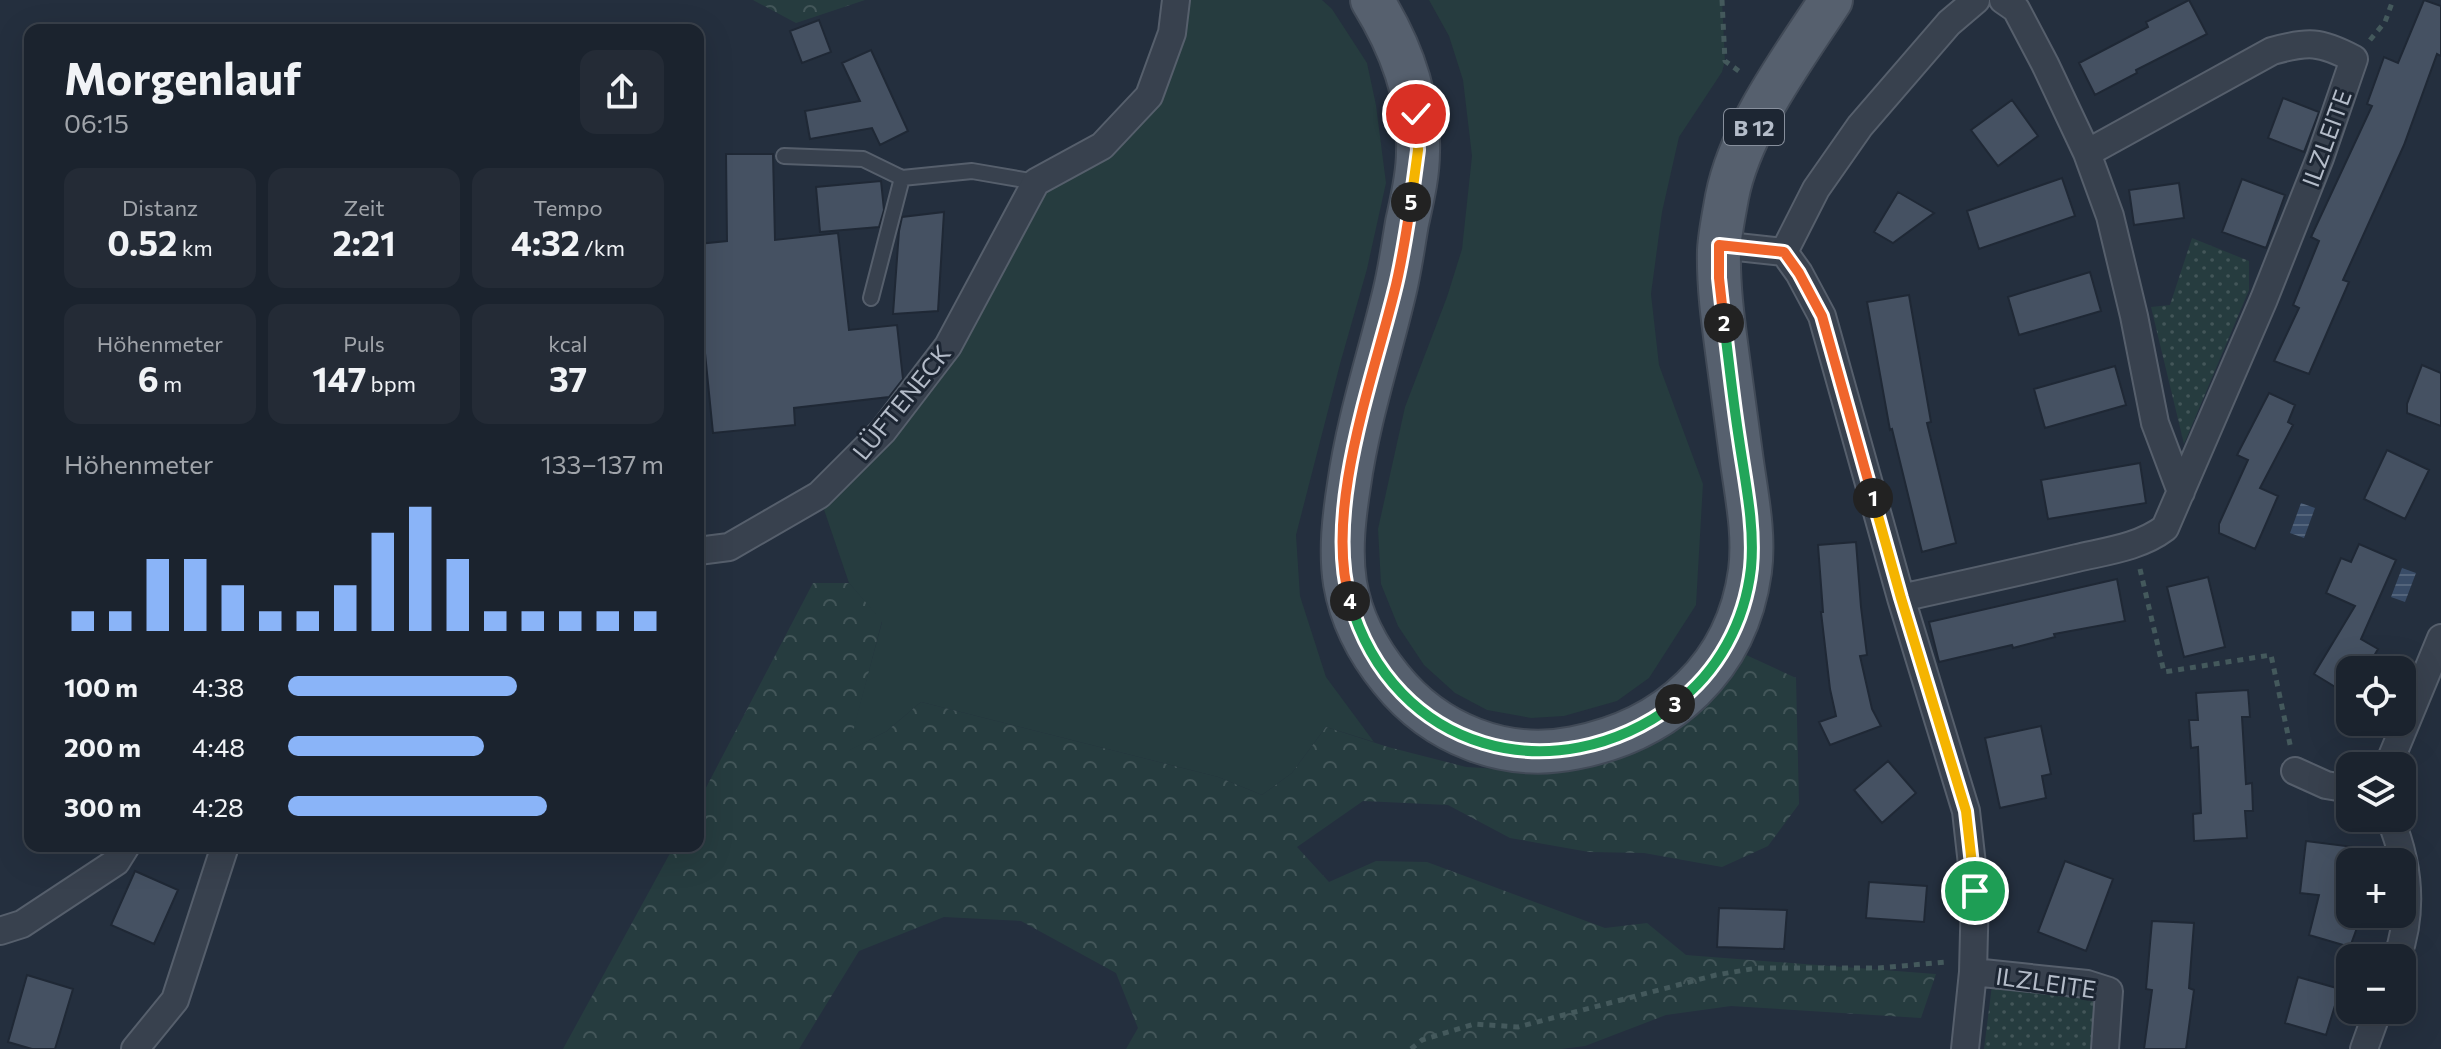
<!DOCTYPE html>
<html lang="de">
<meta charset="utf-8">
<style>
body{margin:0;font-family:Commissioner,sans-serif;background:#242b36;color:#f1f3f6;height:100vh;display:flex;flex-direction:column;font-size:30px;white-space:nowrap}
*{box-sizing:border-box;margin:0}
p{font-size:26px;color:#a0a4aa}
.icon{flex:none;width:44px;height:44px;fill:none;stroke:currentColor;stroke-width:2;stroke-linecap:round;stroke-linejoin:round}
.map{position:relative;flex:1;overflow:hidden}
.side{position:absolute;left:24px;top:24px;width:680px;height:828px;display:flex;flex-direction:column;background:#1b232e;border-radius:16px;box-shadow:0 8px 32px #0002,0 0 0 2px #39404a}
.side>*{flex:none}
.fabs{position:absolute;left:2336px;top:656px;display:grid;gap:16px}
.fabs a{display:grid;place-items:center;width:80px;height:80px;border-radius:16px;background:#1b232e;box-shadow:0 8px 32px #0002,0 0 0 2px #39404a;font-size:40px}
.pin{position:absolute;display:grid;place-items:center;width:68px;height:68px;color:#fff;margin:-34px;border:4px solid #fff;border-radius:50%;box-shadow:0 2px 8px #0007}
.km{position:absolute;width:40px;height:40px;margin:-20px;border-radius:50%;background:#222;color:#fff;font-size:22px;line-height:40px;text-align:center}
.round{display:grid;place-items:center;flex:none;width:84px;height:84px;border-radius:16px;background:#242b36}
.summary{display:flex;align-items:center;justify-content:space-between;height:136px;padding:0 40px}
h1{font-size:44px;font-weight:700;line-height:60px}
.metrics{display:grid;grid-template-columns:repeat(3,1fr);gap:12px;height:136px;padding:8px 40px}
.metrics div{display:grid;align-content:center;border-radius:16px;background:#242b36;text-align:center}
.metrics b{font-size:34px;font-weight:700}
.metrics small{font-size:22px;font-weight:400}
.metrics p{font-size:22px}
.chart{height:224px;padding:16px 40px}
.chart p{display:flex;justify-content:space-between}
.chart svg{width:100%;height:144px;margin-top:8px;stroke:#8ab4f8;stroke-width:6}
ul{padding:0 40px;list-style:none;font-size:26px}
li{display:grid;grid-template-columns:128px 96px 1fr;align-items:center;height:60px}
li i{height:20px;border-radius:10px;background:#8ab4f8}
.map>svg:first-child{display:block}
.grass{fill:#263c3f}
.forest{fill:url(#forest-crowns)}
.park{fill:url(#park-dots)}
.water{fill:url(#water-rules)}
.building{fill:#455162;stroke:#1f2835;stroke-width:2}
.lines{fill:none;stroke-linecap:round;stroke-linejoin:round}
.lane-casing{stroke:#565f6c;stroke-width:18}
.street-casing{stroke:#565f6c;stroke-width:30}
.primary-casing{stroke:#414a57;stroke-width:46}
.path{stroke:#44595c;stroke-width:5;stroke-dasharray:6 6;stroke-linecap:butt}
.lane{stroke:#38414e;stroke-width:14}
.street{stroke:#38414e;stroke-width:26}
.primary{stroke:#56606e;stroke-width:42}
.split-1-casing{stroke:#fff;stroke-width:16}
.split-2-casing{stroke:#fff;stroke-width:16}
.split-3-casing{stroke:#fff;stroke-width:16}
.split-4-casing{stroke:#fff;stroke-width:16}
.split-5-casing{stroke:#fff;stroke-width:16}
.split-6-casing{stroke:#fff;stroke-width:16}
.split-1{stroke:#f5b400;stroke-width:10}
.split-2{stroke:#f0652b;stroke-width:10}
.split-3{stroke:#22a559;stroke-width:10}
.split-4{stroke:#22a559;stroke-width:10}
.split-5{stroke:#f0652b;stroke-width:10}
.split-6{stroke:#f5b400;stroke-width:10}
.labels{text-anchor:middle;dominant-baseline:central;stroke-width:6;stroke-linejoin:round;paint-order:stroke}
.shield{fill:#1d2633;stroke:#878f9c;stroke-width:2}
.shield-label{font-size:22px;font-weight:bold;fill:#b4bcc9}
.street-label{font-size:24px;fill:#b4bcc9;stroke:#1d2633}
</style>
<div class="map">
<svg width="2441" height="1049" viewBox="0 0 2441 1049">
<defs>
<pattern id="forest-crowns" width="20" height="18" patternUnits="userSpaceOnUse" patternTransform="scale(2)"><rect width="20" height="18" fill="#263c3f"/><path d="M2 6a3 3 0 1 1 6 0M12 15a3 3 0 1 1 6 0" fill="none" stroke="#435659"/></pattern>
<pattern id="park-dots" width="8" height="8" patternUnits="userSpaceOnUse" patternTransform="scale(2)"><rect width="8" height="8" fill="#263c3f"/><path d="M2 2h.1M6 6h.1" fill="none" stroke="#435659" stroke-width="1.8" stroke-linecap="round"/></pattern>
<pattern id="water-rules" width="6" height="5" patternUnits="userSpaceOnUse" patternTransform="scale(2)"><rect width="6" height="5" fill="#394c67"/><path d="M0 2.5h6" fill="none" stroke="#53647b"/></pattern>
</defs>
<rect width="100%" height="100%" fill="#242f3e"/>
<path class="grass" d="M 1181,0 L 1322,0 L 1332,9 L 1367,63 L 1376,105 L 1386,183 L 1367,269 L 1340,364 L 1296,535 L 1300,596 L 1326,677 L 1374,742 L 1326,727 L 1292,773 L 1262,795 L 1218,777 L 921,702 L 887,731 L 847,752 L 882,622 L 849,583 L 819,495 L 883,431 L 1036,182 L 1149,96 Z
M 1429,0 L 1722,0 L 1725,61 L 1722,72 L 1679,137 L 1662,212 L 1651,294 L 1659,365 L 1703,484 L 1696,605 L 1649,678 L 1617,701 L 1564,716 L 1531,718 L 1487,710 L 1455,693 L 1424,665 L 1398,626 L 1381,584 L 1378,529 L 1405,407 L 1447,297 L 1462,249 L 1472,156 L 1463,80 L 1449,36 Z"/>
<path class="forest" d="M 753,0 L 865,0 L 796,23 Z
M 813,583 L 849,583 L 882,621 L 848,751 L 887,731 L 921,702 L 1218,777 L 1262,795 L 1292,773 L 1326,727 L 1388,747 L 1466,767 L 1550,772 L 1716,689 L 1744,654 L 1796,678 L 1799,804 L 1768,846 L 1722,867 L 1644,853 L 1589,852 L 1510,838 L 1448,805 L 1363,801 L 1297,847 L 1329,882 L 1376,861 L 1427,862 L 1605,928 L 1647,923 L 1686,955 L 1936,974 L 1921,1018 L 1731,1006 L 1666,1015 L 1585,1046 L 1561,1049 L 1126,1049 L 1138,1028 L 1116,973 L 1021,921 L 944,917 L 859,951 L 799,1049 L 563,1049 L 674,846 L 698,846 L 698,803 Z"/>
<path class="park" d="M 2192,238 L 2249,261 L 2249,290 L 2184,444 L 2151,307 L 2170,305 Z
M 1992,985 L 2104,1000 L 2097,1049 L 1984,1049 Z"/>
<path class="water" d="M 2301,503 L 2315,508 L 2304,538 L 2290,533 Z
M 2402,568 L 2416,573 L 2405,602 L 2391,597 Z"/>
<path class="building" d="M 2189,0 L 2207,34 L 2136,70 L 2137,73 L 2095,95 L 2079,63 L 2148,27 L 2146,22 Z
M 2424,0 L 2441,6 L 2441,56 L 2437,54 L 2404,145 L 2343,280 L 2349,282 L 2309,374 L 2274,361 L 2299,308 L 2293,305 L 2319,241 L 2311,237 L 2372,106 L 2367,104 L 2384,57 L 2398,63 Z
M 819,20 L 831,52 L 802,63 L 790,31 Z
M 871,50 L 908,131 L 880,145 L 872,128 L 810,139 L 805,111 L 860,101 L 842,63 Z
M 2283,98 L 2319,112 L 2304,152 L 2268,138 Z
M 2012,100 L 2038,136 L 1998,166 L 1971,130 Z
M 726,154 L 773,154 L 775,240 L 838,233 L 849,330 L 897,325 L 903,379 L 889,397 L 794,408 L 795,425 L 713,433 L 698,283 L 698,244 L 727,241 Z
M 2062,178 L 2075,216 L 1979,249 L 1967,211 Z
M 2242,179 L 2285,195 L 2266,248 L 2222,232 Z
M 881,181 L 884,210 L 879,227 L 820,232 L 816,187 Z
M 2179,183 L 2184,218 L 2134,225 L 2129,190 Z
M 1898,192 L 1934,213 L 1893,243 L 1874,232 Z
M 944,212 L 938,311 L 893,314 L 899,231 L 902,217 Z
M 2090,272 L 2101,311 L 2019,335 L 2008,297 Z
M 1909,295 L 1931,422 L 1927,423 L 1956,543 L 1922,552 L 1892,429 L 1890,430 L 1867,302 Z
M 2422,365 L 2441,373 L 2441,426 L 2407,413 L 2407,404 Z
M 2115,366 L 2126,405 L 2045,428 L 2034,389 Z
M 2269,393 L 2295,405 L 2288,422 L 2293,425 L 2260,488 L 2278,496 L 2255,549 L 2219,533 L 2219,524 L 2248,460 L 2237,455 Z
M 2387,450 L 2429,470 L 2405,519 L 2364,499 Z
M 2140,463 L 2146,503 L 2048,519 L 2041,480 Z
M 1856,542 L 1861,607 L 1867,655 L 1860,656 L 1872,709 L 1881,726 L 1830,745 L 1819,722 L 1836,716 L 1830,689 L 1821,612 L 1823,612 L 1818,545 Z
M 2359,544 L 2396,560 L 2361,639 L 2378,649 L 2366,670 L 2350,670 L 2350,696 L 2314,674 L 2355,606 L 2326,593 L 2341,558 L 2351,562 Z
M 2208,577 L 2225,647 L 2184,657 L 2167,587 Z
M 2117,579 L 2125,621 L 2054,634 L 2055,637 L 2013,648 L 2012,645 L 1939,662 L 1929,622 Z
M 2248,690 L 2250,717 L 2242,717 L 2246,784 L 2252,783 L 2253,811 L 2245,811 L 2247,838 L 2194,841 L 2193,814 L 2201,813 L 2198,747 L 2191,748 L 2189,720 L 2198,720 L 2196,693 Z
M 2041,726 L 2051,774 L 2042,776 L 2046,798 L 2000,808 L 1985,738 Z
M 1888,761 L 1916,793 L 1882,823 L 1854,790 Z
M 2306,841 L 2354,847 L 2352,862 L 2350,862 L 2347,899 L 2350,900 L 2350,914 L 2362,914 L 2350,947 L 2309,935 L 2319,895 L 2300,893 Z
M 2065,861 L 2113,879 L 2086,951 L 2038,932 Z
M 135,871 L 178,890 L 154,944 L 111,925 Z
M 1869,882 L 1927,886 L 1924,922 L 1866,918 Z
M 1719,908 L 1787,910 L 1784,949 L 1717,947 Z
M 2152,921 L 2194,923 L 2189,988 L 2194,990 L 2186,1049 L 2144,1049 L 2152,990 L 2146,989 Z
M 27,975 L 73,989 L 55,1049 L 32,1049 L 8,1042 Z
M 2298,977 L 2340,989 L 2326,1035 L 2285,1023 Z"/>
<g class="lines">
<defs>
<path id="lane" d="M 784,156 L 863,159 L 902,178 L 972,171 L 1036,182
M 871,298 L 902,178"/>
<path id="street" d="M 2003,0 L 2016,9 L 2045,64 L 2087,153 L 2110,216 L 2134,316 L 2155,423 L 2181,492
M 1719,245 L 1784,252 L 1799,273 L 1822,316 L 1901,598 L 1966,811 L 1975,891 L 1973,972 L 1965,1049
M 1784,252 L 1816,189 L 1860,126 L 1949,23 L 1976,0
M 698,551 L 729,547 L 819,495 L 883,431 L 948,346 L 1036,182 L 1102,146 L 1149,96 L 1172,33 L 1176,0
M 1901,598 C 1960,585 2019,572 2077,558 C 2107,551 2140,547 2165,528 L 2264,299 L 2320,158 L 2354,59 C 2320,41 2308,41 2272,51 L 2087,153
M 2388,766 L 2441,638
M 2295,771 L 2326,785 L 2350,789
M 2390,818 C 2409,864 2414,910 2397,958
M 0,931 L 22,924 L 116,862 L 126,846
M 1973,972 L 2087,984 L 2109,991 L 2105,1049
M 135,1049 L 175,1000 L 225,846
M 2364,1049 L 2378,1010"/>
<path id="primary" d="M 1372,0 C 1400,45 1420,98 1418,152 C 1418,176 1412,200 1407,223 C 1403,246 1400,270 1394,294 C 1379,357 1358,420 1349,485 C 1344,517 1340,551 1345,583 C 1351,619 1369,652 1391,679 C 1435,734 1505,762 1574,748 C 1668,730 1737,667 1750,571 C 1755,533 1746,493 1741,455 C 1737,425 1733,396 1729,366 C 1724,328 1718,289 1719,250 C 1720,233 1724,214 1727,197 C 1740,129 1794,57 1831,0"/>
</defs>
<use href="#lane" class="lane-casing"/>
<use href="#street" class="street-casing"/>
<use href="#primary" class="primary-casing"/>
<path class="path" d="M 1722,0 L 1725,61 L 1743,74
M 2370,40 L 2385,22 L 2393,0
M 2140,569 L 2164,672 L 2271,655 L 2291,749
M 1411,1049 L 1422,1040 L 1474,1024 L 1518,1027 L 1716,975 L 1757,968 L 1879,968 L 1946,962 L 1946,959"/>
<use href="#lane" class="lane"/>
<use href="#street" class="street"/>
<use href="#primary" class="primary"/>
</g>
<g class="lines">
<defs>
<path id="split-1" d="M 1873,498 L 1901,598 L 1966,811 L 1975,891"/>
<path id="split-2" d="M 1724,323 L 1719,278 L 1719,245 L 1784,252 L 1799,273 L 1822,316 L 1873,498"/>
<path id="split-3" d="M 1675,704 C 1718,672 1745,622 1751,568 C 1755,525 1745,481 1739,439 C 1733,401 1729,362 1724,323"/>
<path id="split-4" d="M 1350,601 C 1393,751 1554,795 1675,704"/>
<path id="split-5" d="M 1350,601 C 1324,511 1372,382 1394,293 C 1402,263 1406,232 1411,202"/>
<path id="split-6" d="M 1411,202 L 1418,150 L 1416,114"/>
</defs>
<use href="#split-1" class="split-1-casing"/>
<use href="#split-2" class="split-2-casing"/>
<use href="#split-3" class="split-3-casing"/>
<use href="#split-4" class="split-4-casing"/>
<use href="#split-5" class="split-5-casing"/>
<use href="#split-6" class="split-6-casing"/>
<use href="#split-1" class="split-1"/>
<use href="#split-2" class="split-2"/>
<use href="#split-3" class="split-3"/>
<use href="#split-4" class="split-4"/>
<use href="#split-5" class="split-5"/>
<use href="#split-6" class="split-6"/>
</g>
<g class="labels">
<rect class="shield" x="1724" y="109" width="60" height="36" rx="6"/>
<g class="shield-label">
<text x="1754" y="127">B 12</text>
</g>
<g class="street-label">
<text transform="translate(2326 138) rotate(-70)">ILZLEITE</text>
<text transform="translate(901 402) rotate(-51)">LÜFTENECK</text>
<text transform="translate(2046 982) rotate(8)">ILZLEITE</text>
</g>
</g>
</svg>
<div class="fabs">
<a><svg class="icon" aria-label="locate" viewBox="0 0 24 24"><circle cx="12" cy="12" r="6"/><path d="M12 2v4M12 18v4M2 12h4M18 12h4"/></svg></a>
<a><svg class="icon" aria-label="layers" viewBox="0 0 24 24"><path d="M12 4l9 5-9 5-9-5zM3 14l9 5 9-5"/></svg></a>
<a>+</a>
<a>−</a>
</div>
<div class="pin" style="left:1975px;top:891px;background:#1e9e55"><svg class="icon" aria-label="arrive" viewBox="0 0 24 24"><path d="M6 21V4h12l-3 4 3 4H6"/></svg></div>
<div class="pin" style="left:1416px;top:114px;background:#d93025"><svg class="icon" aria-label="check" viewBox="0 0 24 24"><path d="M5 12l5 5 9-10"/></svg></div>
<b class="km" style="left:1873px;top:498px">1</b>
<b class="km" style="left:1724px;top:323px">2</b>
<b class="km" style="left:1675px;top:704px">3</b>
<b class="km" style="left:1350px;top:601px">4</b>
<b class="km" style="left:1411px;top:202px">5</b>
<section class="side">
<div class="summary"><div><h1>Morgenlauf</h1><p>06:15</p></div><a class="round"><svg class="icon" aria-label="share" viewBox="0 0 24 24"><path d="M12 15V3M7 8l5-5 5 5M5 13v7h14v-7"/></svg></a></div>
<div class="metrics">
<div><p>Distanz</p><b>0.52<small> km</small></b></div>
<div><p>Zeit</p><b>2:21</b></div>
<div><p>Tempo</p><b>4:32<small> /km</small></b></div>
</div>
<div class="metrics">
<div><p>Höhenmeter</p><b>6<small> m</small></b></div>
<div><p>Puls</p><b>147<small> bpm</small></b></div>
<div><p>kcal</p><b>37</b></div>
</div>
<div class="chart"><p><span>Höhenmeter</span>133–137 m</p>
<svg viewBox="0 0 160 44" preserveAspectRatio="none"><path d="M5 44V38M15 44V38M25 44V22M35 44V22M45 44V30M55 44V38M65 44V38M75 44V30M85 44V14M95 44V6M105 44V22M115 44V38M125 44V38M135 44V38M145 44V38M155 44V38"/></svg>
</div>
<ul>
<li><b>100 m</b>4:38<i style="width:61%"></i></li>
<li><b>200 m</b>4:48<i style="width:52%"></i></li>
<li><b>300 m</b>4:28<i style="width:69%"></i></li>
</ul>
</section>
</div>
